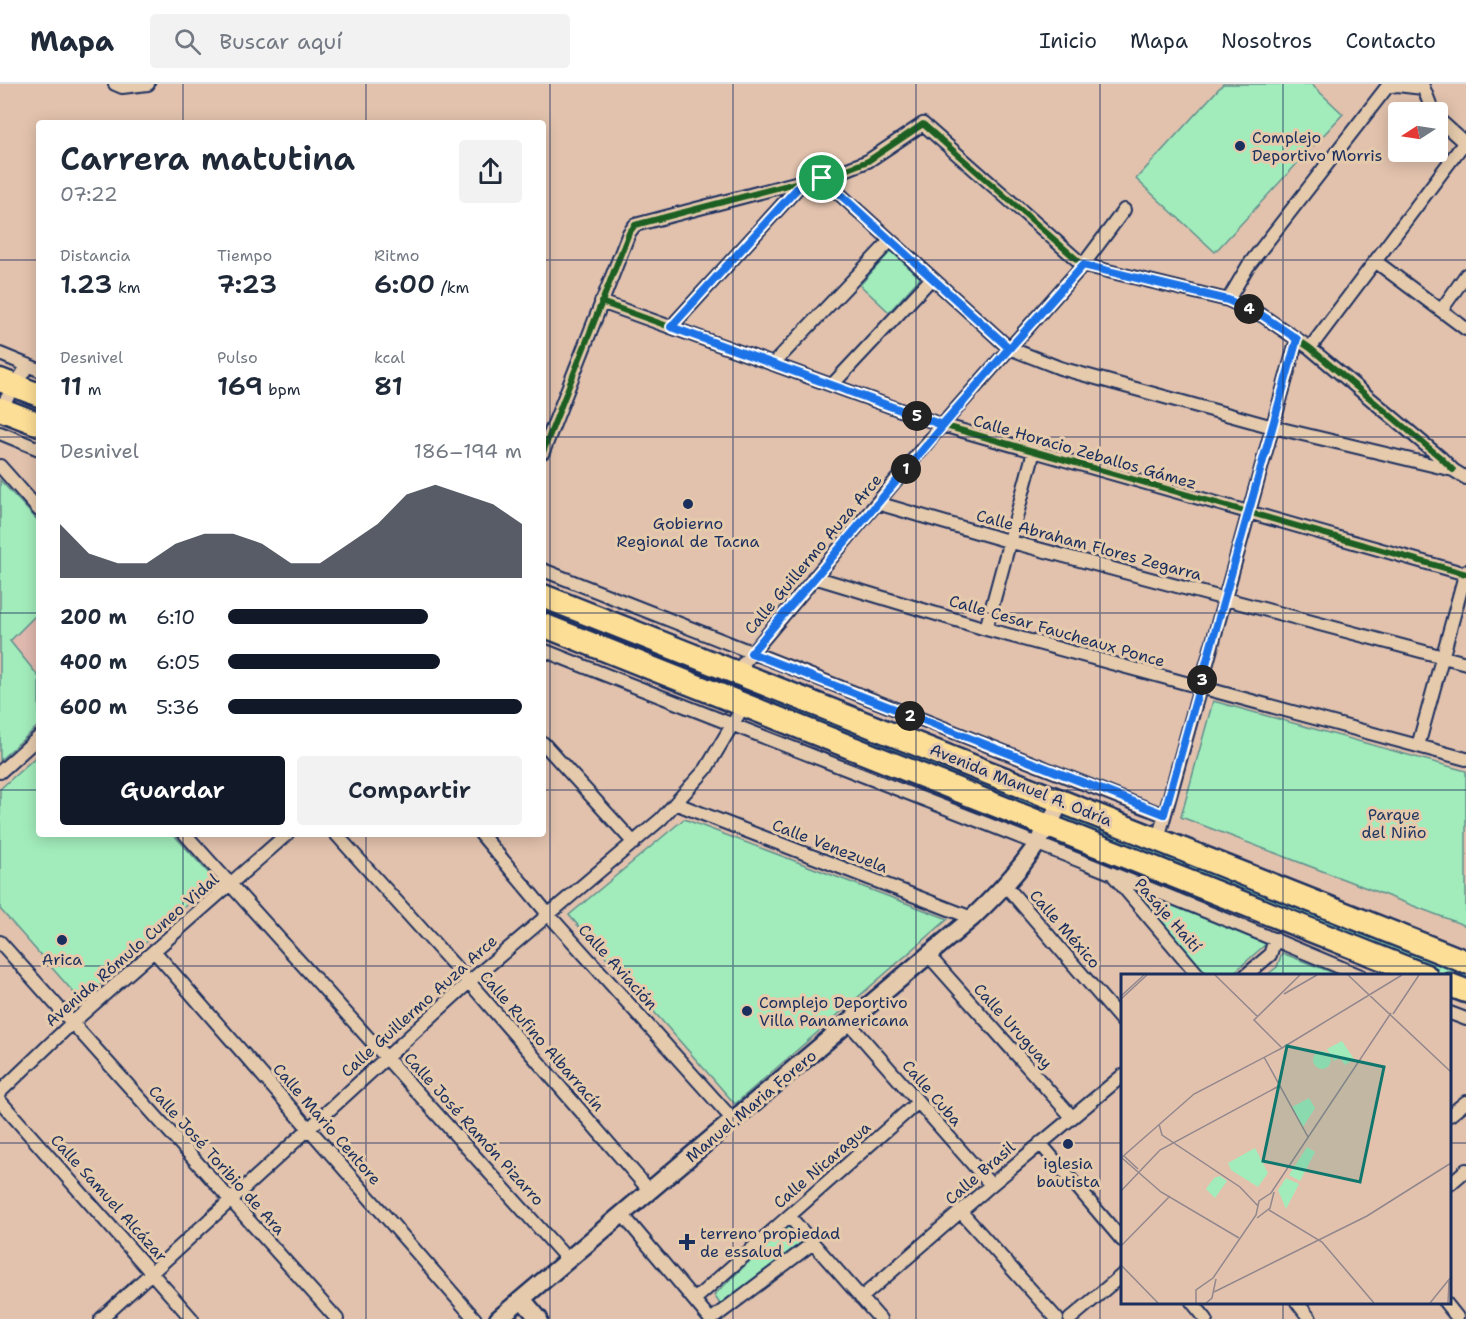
<!DOCTYPE html>
<html lang="es">
<meta charset="utf-8">
<style>
body{margin:0;font-family:"Shantell Sans",sans-serif;background:#f2f2f3;color:#1f2937;height:100vh;display:flex;flex-direction:column;font-size:22px;white-space:nowrap}
*{box-sizing:border-box;margin:0}
p{font-size:20px;color:#747a83}
.icon{flex:none;width:33px;height:33px;fill:none;stroke:currentColor;stroke-width:2;stroke-linecap:round;stroke-linejoin:round}
.map{position:relative;flex:1;overflow:hidden}
.panel{position:absolute;left:36px;top:36px;width:510px;height:717px;display:flex;flex-direction:column;background:#fff;border-radius:6px;box-shadow:0 3px 15px #0003}
.panel>*{flex:none}
.needle{width:39px;rotate:258deg}
.controls{position:absolute;left:1388px;top:18px;display:grid;gap:12px}
.controls a{display:grid;place-items:center;width:60px;height:60px;border-radius:6px;background:#fff;box-shadow:0 3px 15px #0003;font-size:30px}
.pin{position:absolute;display:grid;place-items:center;width:51px;height:51px;color:#fff;margin:-26px;border:3px solid #fff;border-radius:50%;box-shadow:0 2px 6px #0007}
.km{position:absolute;width:30px;height:30px;margin:-15px;border-radius:50%;background:#222;color:#fff;font-size:16px;line-height:30px;text-align:center}
.round{display:grid;place-items:center;flex:none;width:63px;height:63px;border-radius:6px;background:#f2f2f3}
.head{display:flex;align-items:center;justify-content:space-between;height:102px;padding:0 24px}
h1{font-size:33px;font-weight:600;line-height:45px}
.metrics{display:grid;grid-template-columns:repeat(3,1fr);gap:9px;height:102px;padding:6px 24px}
.metrics div{display:grid;align-content:center}
.metrics b{font-size:26px;font-weight:600}
.metrics small{font-size:16px;font-weight:400}
.metrics p{font-size:16px}
.chart{height:168px;padding:12px 24px}
.chart p{display:flex;justify-content:space-between}
.chart svg{width:100%;height:108px;margin-top:6px;fill:#111827;opacity:.7}
.action{display:flex;gap:12px;margin-top:auto;padding:12px 24px}
.action a{flex:1;height:69px;border-radius:6px;background:#111827;color:#fff;font-size:24px;font-weight:600;line-height:69px;text-align:center}
.action a+a{background:#f2f2f3;color:#1f2937}
ul{padding:0 24px;list-style:none;font-size:20px}
li{display:grid;grid-template-columns:96px 72px 1fr;align-items:center;height:45px}
li i{height:15px;border-radius:8px;background:#111827}
header{display:flex;align-items:center;gap:36px;box-sizing:border-box;height:84px;padding:0 30px;background:#fff;border-bottom:2px solid #e0e1e3}
header strong{font-size:28px}
nav{display:flex;gap:33px;margin-inline-start:auto;font-size:21px}
.search{width:420px;height:54px;background:#f2f2f3;display:flex;align-items:center;gap:15px;box-sizing:border-box;padding:0 21px;border-radius:6px;color:#747a83;font-size:22px}
.map>svg:first-child{display:block}
.built{fill:#dfb8ae}
.green{fill:#a2ecbb;stroke:#5e8e8c;stroke-width:1.5}
.lines{fill:none;stroke-linecap:round;stroke-linejoin:round}
.street-casing{stroke:#1b2f5e;stroke-width:16}
.secondary-casing{stroke:#1b2f5e;stroke-width:21}
.highway-casing{stroke:#1b2f5e;stroke-width:27}
.street{stroke:#e5caac;stroke-width:12}
.secondary{stroke:#e5caac;stroke-width:16}
.highway{stroke:#fdde96;stroke-width:22}
.cycleway-casing{stroke:#e5caac;stroke-width:10}
.cycleway{stroke:#1b5e20;stroke-width:6}
.route-casing{stroke:#fff;stroke-width:12}
.route{stroke:#1a73e8;stroke-width:8}
.grid{fill:none;stroke:#1b2f5e;stroke-width:1.5;stroke-opacity:0.55}
.poi-dot{fill:#1b2f5e;stroke:#e5caac;stroke-width:2}
.labels{text-anchor:middle;dominant-baseline:central;stroke-width:6;stroke-linejoin:round;paint-order:stroke}
.poi-label{font-size:16px;fill:#1b2f5e;stroke:#e5caac;text-anchor:start}
.street-label{font-size:16px;fill:#1b2f5e;stroke:#e5caac}
.park-label{font-size:16px;fill:#223863;stroke:#e5caac}
.inset-road{fill:none;stroke:#92878d;stroke-width:1.5}
.view{fill:#0f766e;fill-opacity:0.15;stroke:#0f766e;stroke-width:3}
.inset-edge{fill:none;stroke:#1b2f5e;stroke-width:3}
</style>
<header>
<strong>Mapa</strong>
<div class="search"><svg class="icon" aria-label="search" viewBox="0 0 24 24"><circle cx="10" cy="10" r="6"/><path d="M15 15l6 6"/></svg>Buscar aquí</div>
<nav><a>Inicio</a><a>Mapa</a><a>Nosotros</a><a>Contacto</a></nav>
</header>
<div class="map">
<svg width="1466" height="1235" viewBox="0 0 1466 1235">
<rect width="100%" height="100%" fill="#e2c2ad"/>
<filter id="ink" filterUnits="userSpaceOnUse"><feTurbulence type="fractalNoise" baseFrequency=".0167" numOctaves="2"/><feDisplacementMap in="SourceGraphic" scale="12" xChannelSelector="R" yChannelSelector="G"/><feConvolveMatrix kernelMatrix="1 2 1 2 8 2 1 2 1" color-interpolation-filters="sRGB"/></filter>
<g filter="url(#ink)">
<path class="built" d="M 39,528 L 39,593 L 9,557 Z"/>
<path class="green" d="M 1223,0 L 1311,0 L 1343,30 L 1215,168 L 1136,95 Z
M 891,167 L 920,194 L 889,228 L 860,201 Z
M 0,396 L 39,438 L 39,528 L 10,557 L 39,593 L 39,641 L 0,676 Z
M 543,519 L 758,609 L 752,614 L 543,529 Z
M 776,614 L 1051,721 L 1050,731 L 777,625 L 773,619 Z
M 1213,617 L 1466,687 L 1466,842 L 1181,733 Z
M 39,670 L 39,750 L 173,750 L 214,795 L 82,918 L 0,825 L 0,705 Z
M 1065,729 L 1466,886 L 1466,900 L 1063,741 L 1061,734 Z
M 684,735 L 948,835 L 735,1020 L 569,831 Z
M 1129,803 L 1265,856 L 1266,860 L 1231,891 L 1202,891 Z
M 1282,869 L 1339,891 L 1267,891 L 1277,883 Z
M 789,1140 L 802,1158 L 720,1220 L 714,1211 Z"/>
<g class="lines">
<defs>
<path id="street" d="M 115,0 L 122,3 L 148,0
M 1422,0 L 1433,28
M 1437,34 L 1466,60
M 822,94 L 1009,264 L 1060,284 L 1273,343 L 1453,386 L 1466,394
M 1375,177 L 1466,245
M 1228,216 L 1248,182 L 1387,3 L 1397,1 L 1423,4
M 601,218 L 942,341 L 1466,490
M 1442,225 L 1466,191
M 671,243 L 802,99
M 1310,264 L 1464,59
M 0,270 L 39,286
M 773,280 L 890,157
M 832,301 L 932,194
M 0,325 L 28,281
M 0,349 L 39,365
M 543,368 L 629,149 L 635,141 L 845,86 L 868,77 L 923,40 L 1083,181 L 1228,216 L 1263,232 L 1310,264 L 1441,374 L 1453,386
M 0,382 L 39,426
M 877,419 L 1008,457 L 1466,579
M 543,486 L 1164,731
M 814,493 L 986,545 L 1466,675
M 986,545 L 1034,367
M 543,566 C 816,675 1091,777 1361,892
M 736,588 L 942,341 L 1083,181 L 1124,126
M 543,659 L 634,759
M 1418,662 L 1466,487
M 0,688 L 39,653
M 677,720 L 972,834
M 185,750 L 568,1176
M 336,750 L 469,898 L 650,1107
M 481,750 L 548,830 L 734,1037
M 1158,755 L 1297,255
M 1114,792 L 1199,892
M 1006,802 L 1122,937
M 0,858 L 337,1235
M 154,867 L 475,1235
M 929,872 L 1072,1033
M 1245,892 L 1270,871 L 1275,855
M 1450,929 L 1466,935
M 849,939 L 991,1101
M 0,1008 L 72,939 L 287,750
M 0,1017 L 192,1235
M 1450,1031 L 1466,1018
M 1040,1059 L 1122,1156
M 1450,1100 L 1466,1086
M 961,1128 L 1057,1235
M 622,1130 L 710,1235
M 789,1132 L 880,1235
M 861,1214 L 991,1101 L 1122,992
M 694,1216 L 918,1018
M 1192,1218 L 1206,1235
M 1297,1218 L 1310,1235
M 1445,1218 L 1457,1233
M 101,1235 L 469,898 L 661,735 L 706,685 L 744,621
M 712,1235 L 813,1159
M 1070,1235 L 1122,1191"/>
<path id="secondary" d="M 522,1215 L 539,1235
M 498,1235 L 972,834 C 1010,798 1039,765 1061,717"/>
<path id="highway" d="M 0,296 L 39,311
M 0,325 L 39,340
M 543,512 L 1466,878
M 543,541 L 1426,892
M 1450,901 L 1466,907"/>
</defs>
<use href="#street" class="street-casing"/>
<use href="#secondary" class="secondary-casing"/>
<use href="#highway" class="highway-casing"/>
<use href="#street" class="street"/>
<use href="#secondary" class="secondary"/>
<use href="#highway" class="highway"/>
<defs>
<path id="cycleway" d="M 601,218 L 942,341 L 1466,490
M 543,368 L 629,149 L 635,141 L 845,86 L 868,77 L 923,40 L 1083,181 L 1228,216 L 1263,232 L 1310,264 L 1441,374 L 1453,386"/>
</defs>
<use href="#cycleway" class="cycleway-casing"/>
<use href="#cycleway" class="cycleway"/>
</g>
</g>
<g class="lines" filter="url(#ink)">
<defs>
<path id="route" d="M 822,94 L 1009,264 L 751,569 L 1164,730 L 1297,255 L 1263,232 L 1228,216 L 1083,181 L 942,341 L 671,243 L 803,98 L 822,94"/>
</defs>
<use href="#route" class="route-casing"/>
<use href="#route" class="route"/>
</g>
<path class="grid" d="M 183,0 L 183,39M 366,0 L 366,39M 550,0 L 550,1235M 733,0 L 733,1235M 916,0 L 916,1235M 1100,0 L 1100,1235M 1283,0 L 1283,892M 0,176 L 39,176M 543,176 L 1466,176M 0,353 L 39,353M 543,353 L 1466,353M 0,529 L 39,529M 543,529 L 1466,529M 0,706 L 39,706M 543,706 L 1466,706M 183,750 L 183,1235M 366,750 L 366,1235M 0,882 L 1466,882M 0,1059 L 1122,1059M 1450,1059 L 1466,1059M 1283,1218 L 1283,1235"/>
<g class="poi-dot">
<circle cx="1240" cy="62" r="6"/>
<circle cx="688" cy="420" r="6"/>
<circle cx="62" cy="856" r="6"/>
<circle cx="747" cy="927" r="6"/>
<circle cx="1068" cy="1060" r="6"/>
<path d="M684 1149h6v6h6v6h-6v6h-6v-6h-6v-6h6z"/>
</g>
<g class="labels">
<g class="poi-label">
<text x="1252" y="53">Complejo<tspan x="1252" dy="18">Deportivo Morris</tspan></text>
<text x="688" y="439" text-anchor="middle">Gobierno<tspan x="688" dy="18">Regional de Tacna</tspan></text>
<text x="62" y="875" text-anchor="middle">Arica</text>
<text x="759" y="918">Complejo Deportivo<tspan x="759" dy="18">Villa Panamericana</tspan></text>
<text x="1068" y="1079" text-anchor="middle">iglesia<tspan x="1068" dy="18">bautista</tspan></text>
<text x="700" y="1149">terreno propiedad<tspan x="700" dy="18">de essalud</tspan></text>
</g>
<g class="street-label">
<text transform="translate(1085 368) rotate(16)">Calle Horacio Zeballos Gámez</text>
<text transform="translate(1089 461) rotate(15)">Calle Abraham Flores Zegarra</text>
<text transform="translate(813 470) rotate(-50)">Calle Guillermo Auza Arce</text>
<text transform="translate(1057 547) rotate(16)">Calle Cesar Faucheaux Ponce</text>
<text transform="translate(1021 701) rotate(22)">Avenida Manuel A. Odría</text>
<text transform="translate(830 762) rotate(21)">Calle Venezuela</text>
<text transform="translate(1168 831) rotate(49)">Pasaje Haití</text>
<text transform="translate(1065 845) rotate(49)">Calle México</text>
<text transform="translate(132 866) rotate(-41)">Avenida Rómulo Cuneo Vidal</text>
<text transform="translate(618 883) rotate(48)">Calle Aviación</text>
<text transform="translate(419 922) rotate(-42)">Calle Guillermo Auza Arce</text>
<text transform="translate(1013 942) rotate(48)">Calle Uruguay</text>
<text transform="translate(542 957) rotate(49)">Calle Rufino Albarracín</text>
<text transform="translate(932 1009) rotate(49)">Calle Cuba</text>
<text transform="translate(751 1022) rotate(-40)">Manuel Maria Forero</text>
<text transform="translate(327 1040) rotate(49)">Calle Mario Centore</text>
<text transform="translate(474 1045) rotate(48)">Calle José Ramón Pizarro</text>
<text transform="translate(217 1076) rotate(48)">Calle José Toribio de Ara</text>
<text transform="translate(822 1081) rotate(-41)">Calle Nicaragua</text>
<text transform="translate(980 1089) rotate(-41)">Calle Brasil</text>
<text transform="translate(109 1114) rotate(48)">Calle Samuel Alcázar</text>
</g>
<g class="park-label">
<text x="1394" y="730">Parque<tspan x="1394" dy="18">del Niño</tspan></text>
</g>
</g>
<g transform="translate(1121 890)">
<rect width="330" height="330" fill="#e2c2ad"/>
<path d="M 221,67 L 233,85 L 224,91 L 219,84 L 213,87 L 206,75 ZM192 86a9 9 0 1 1 18 0a9 9 0 1 1-18 0ZM 188,124 L 194,134 L 182,153 L 171,133 ZM 186,173 L 194,178 L 179,207 L 168,201 ZM 134,174 L 147,199 L 137,213 L 110,196 L 107,189 ZM 99,202 L 106,207 L 94,224 L 85,215 L 93,204 ZM 165,204 L 178,210 L 165,235 L 157,216 Z" fill="#a2ecbb"/>
<path class="inset-road" d="M 94,1 L 137,43M 227,1 L 330,98M 163,20 L 196,1M 0,22 L 23,1M 0,25 L 26,1M 272,40 L 298,1M 161,74 L 133,46 L 179,1M 143,83 L 187,163M 38,150 L 41,161 L 119,213 L 137,232M 3,182 L 17,195M 0,184 L 73,120 L 161,74 L 281,1M 1,184 L 40,218 L 118,264M 0,217 L 39,176 L 158,112M 148,236 L 201,268 L 253,329M 136,244 L 149,234 L 153,218M 0,272 L 49,222M 0,291 L 37,329M 93,318 L 246,242 L 330,189M 75,329 L 75,316 L 92,304 L 135,241 L 138,227 L 150,219 L 270,39M 85,329 L 91,324 L 95,305M 309,329 L 330,303M 327,329 L 328,307"/>
<path class="view" d="M 166,72 L 263,93 L 239,208 L 142,187 Z"/>
<rect width="330" height="330" class="inset-edge"/>
</g>
</svg>
<div class="controls">
<a><svg class="needle" viewBox="-14 -14 28 28"><path d="M0-13l5 13h-10z" fill="#e53935"/><path d="M0 13l5-13h-10z" fill="#747a83"/></svg></a>
</div>
<div class="pin" style="left:822px;top:94px;background:#1e9e55"><svg class="icon" aria-label="arrive" viewBox="0 0 24 24"><path d="M6 21V4h12l-3 4 3 4H6"/></svg></div>
<b class="km" style="left:906px;top:385px">1</b>
<b class="km" style="left:910px;top:632px">2</b>
<b class="km" style="left:1202px;top:596px">3</b>
<b class="km" style="left:1249px;top:225px">4</b>
<b class="km" style="left:917px;top:332px">5</b>
<section class="panel">
<div class="head"><div><h1>Carrera matutina</h1><p>07:22</p></div><a class="round"><svg class="icon" aria-label="share" viewBox="0 0 24 24"><path d="M12 15V3M7 8l5-5 5 5M5 13v7h14v-7"/></svg></a></div>
<div class="metrics">
<div><p>Distancia</p><b>1.23<small> km</small></b></div>
<div><p>Tiempo</p><b>7:23</b></div>
<div><p>Ritmo</p><b>6:00<small> /km</small></b></div>
</div>
<div class="metrics">
<div><p>Desnivel</p><b>11<small> m</small></b></div>
<div><p>Pulso</p><b>169<small> bpm</small></b></div>
<div><p>kcal</p><b>81</b></div>
</div>
<div class="chart"><p><span>Desnivel</span>186–194 m</p>
<svg viewBox="0 0 160 44" preserveAspectRatio="none"><path d="M0 44V22L10 34L20 38L30 38L40 30L50 26L60 26L70 30L80 38L90 38L100 30L110 22L120 10L130 6L140 10L150 14L160 22V44z"/></svg>
</div>
<ul>
<li><b>200 m</b>6:10<i style="width:68%"></i></li>
<li><b>400 m</b>6:05<i style="width:72%"></i></li>
<li><b>600 m</b>5:36<i style="width:100%"></i></li>
</ul>
<div class="action"><a>Guardar</a><a>Compartir</a></div>
</section>
</div>
